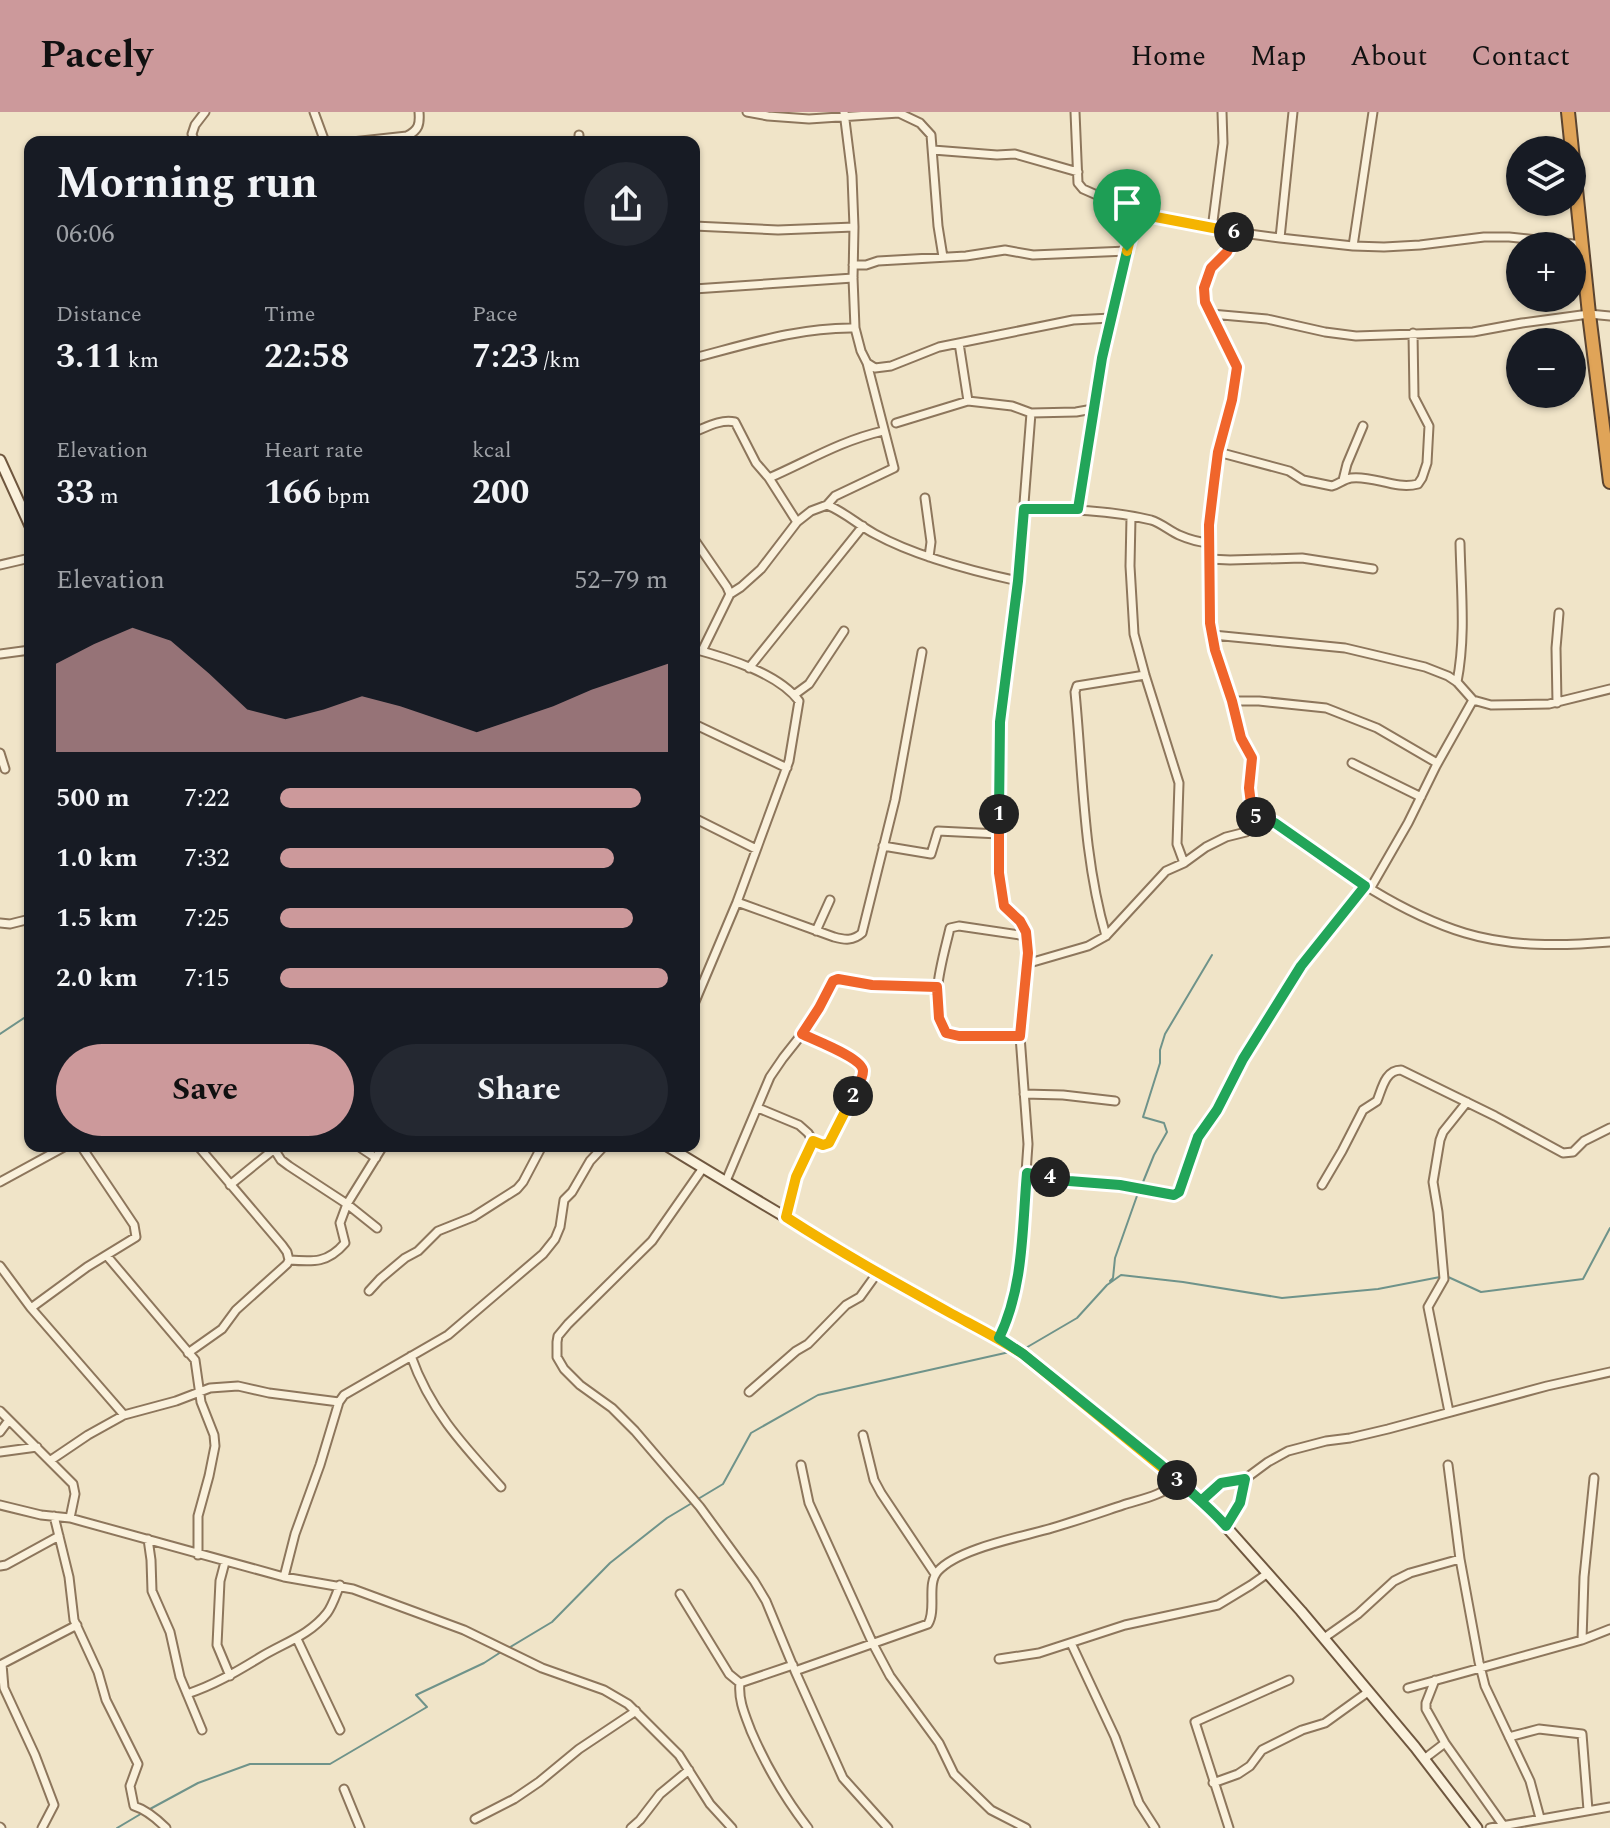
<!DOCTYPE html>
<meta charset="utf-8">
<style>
body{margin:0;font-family:Spectral,serif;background:#242831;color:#f1f3f6;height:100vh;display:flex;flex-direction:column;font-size:30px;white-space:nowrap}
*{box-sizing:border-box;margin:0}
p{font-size:26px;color:#9ea1a6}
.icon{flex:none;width:44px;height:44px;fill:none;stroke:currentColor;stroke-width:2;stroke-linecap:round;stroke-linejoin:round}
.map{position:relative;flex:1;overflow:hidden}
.sheet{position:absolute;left:24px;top:24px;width:676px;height:1016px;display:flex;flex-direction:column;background:#171b24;border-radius:16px;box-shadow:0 2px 6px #0004}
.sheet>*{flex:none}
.controls{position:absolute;left:1506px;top:24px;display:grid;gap:16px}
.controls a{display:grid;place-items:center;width:80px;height:80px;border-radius:50%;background:#171b24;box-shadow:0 2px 6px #0004;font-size:40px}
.pin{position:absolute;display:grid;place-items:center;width:68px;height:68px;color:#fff;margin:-82px -34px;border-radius:50% 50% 50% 0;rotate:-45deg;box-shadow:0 0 8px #0007}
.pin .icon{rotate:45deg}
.km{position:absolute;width:40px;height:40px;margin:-20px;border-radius:50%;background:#222;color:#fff;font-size:22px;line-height:40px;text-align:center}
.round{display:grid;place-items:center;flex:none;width:84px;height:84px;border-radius:42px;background:#242831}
.summary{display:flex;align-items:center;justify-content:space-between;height:136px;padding:0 32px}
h1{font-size:44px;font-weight:700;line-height:60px}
.figures{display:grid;grid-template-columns:repeat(3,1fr);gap:12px;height:136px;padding:8px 32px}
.figures div{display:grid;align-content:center}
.figures b{font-size:34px;font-weight:700}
.figures small{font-size:22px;font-weight:400}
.figures p{font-size:22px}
.chart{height:224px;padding:16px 32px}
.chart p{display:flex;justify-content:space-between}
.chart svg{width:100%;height:144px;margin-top:8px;fill:#cc999b;opacity:.7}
.cta{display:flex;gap:16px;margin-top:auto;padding:16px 32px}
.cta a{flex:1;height:92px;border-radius:48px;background:#cc999b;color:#111;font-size:32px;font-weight:700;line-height:92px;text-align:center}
.cta a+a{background:#242831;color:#f1f3f6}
ul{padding:0 32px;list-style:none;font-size:26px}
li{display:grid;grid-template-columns:128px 96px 1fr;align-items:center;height:60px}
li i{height:20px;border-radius:10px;background:#cc999b}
header{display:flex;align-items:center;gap:48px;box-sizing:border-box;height:112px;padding:0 40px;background:#cc999b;color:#111}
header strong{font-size:38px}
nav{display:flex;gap:44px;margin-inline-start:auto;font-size:28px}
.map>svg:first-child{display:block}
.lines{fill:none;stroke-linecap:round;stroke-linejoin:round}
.stream{stroke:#6f938a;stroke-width:2}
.street-casing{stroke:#8d765c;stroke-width:11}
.secondary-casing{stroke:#6f573f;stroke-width:13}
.highway-casing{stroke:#5b4430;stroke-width:16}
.street{stroke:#faf1dc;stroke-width:7}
.secondary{stroke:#faf1dc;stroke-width:9}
.highway{stroke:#e0a458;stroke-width:12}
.split-1-casing{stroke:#fff;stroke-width:16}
.split-2-casing{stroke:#fff;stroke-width:16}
.split-3-casing{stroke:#fff;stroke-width:16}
.split-4-casing{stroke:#fff;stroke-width:16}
.split-5-casing{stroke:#fff;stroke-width:16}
.split-6-casing{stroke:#fff;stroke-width:16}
.split-7-casing{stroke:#fff;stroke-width:16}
.split-1{stroke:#22a559;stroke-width:10}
.split-2{stroke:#f0652b;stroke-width:10}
.split-3{stroke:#f5b400;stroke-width:10}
.split-4{stroke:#22a559;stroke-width:10}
.split-5{stroke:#22a559;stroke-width:10}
.split-6{stroke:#f0652b;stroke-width:10}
.split-7{stroke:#f5b400;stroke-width:10}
</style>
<header>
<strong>Pacely</strong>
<nav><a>Home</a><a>Map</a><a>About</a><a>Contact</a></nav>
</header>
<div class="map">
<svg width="1610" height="1716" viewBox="0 0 1610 1716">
<rect width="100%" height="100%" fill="#f0e4c8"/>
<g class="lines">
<path class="stream" d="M 0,922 L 30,902
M 1141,1075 L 1154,1043 L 1167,1020 L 1164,1011 L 1143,1005 L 1160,951 L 1160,938 L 1165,922 L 1212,843
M 1446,1164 L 1481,1180 L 1583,1167 L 1610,1116
M 1110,1169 L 1113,1166 L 1115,1146 L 1138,1081
M 1024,1237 L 1077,1206 L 1107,1173 L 1121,1163 L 1183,1170 L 1282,1186 L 1378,1177 L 1440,1165
M 698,1387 L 723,1372 L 751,1321 L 818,1283 L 1014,1239
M 507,1537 L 552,1510 L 610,1451 L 667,1406 L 692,1391
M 150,1697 L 198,1671 L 250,1652 L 330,1652 L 427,1595 L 416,1583 L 484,1551 L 501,1540
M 117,1716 L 144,1700"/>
<defs>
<path id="street" d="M 314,0 L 325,30
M 747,0 L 768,4 L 809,7 L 899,1 L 920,11 L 931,23 L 938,114 L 943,145
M 844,0 L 852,64 L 854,115 L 853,166 L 855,216 L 861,239 L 867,251 L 875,256 L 891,254 L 939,235 L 1073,208 L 1111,206
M 1075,0 L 1078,71 L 1083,77 L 1140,102 L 1212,117 L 1280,126 L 1353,134 L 1384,135 L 1420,133 L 1484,125 L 1509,125 L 1583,133
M 198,30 L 194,28 L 192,22 L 195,13 L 205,0
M 227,30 L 258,30
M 352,30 L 407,24 C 419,18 420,12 419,0
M 579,30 L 579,23
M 933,38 L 997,43 L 1015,42 L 1078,60
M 694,114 L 778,118 L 854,115
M 1212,117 L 1223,31 L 1222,0
M 1237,121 L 1227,140 L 1211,156 L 1207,163 L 1204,176 L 1205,190 L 1237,255 L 1232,288 L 1218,340 L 1214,371 L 1209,413 L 1209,475 L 1210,511 L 1215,538 L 1232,589 L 1241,626 L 1252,646 L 1249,676 L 1253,707
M 1280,126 L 1293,0
M 1353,134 L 1373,0
M 853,153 L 866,153 L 878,149 L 966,144 L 1005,138 L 1033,143 L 1127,139
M 694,177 L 853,166
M 1211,202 L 1267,207 L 1325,220 L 1356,224 L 1473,220 L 1522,211 L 1589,202 L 1610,204
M 959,231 L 968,289
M 694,246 C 748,232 800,215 855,216
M 896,311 L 968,289 L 1012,294 L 1031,301 L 1076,300 L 1093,297
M 694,320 C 707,315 720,307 735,310 L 756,351 L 769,366 L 797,410
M 1218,340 L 1289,359 L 1303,368 L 1332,374 C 1339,372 1344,367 1351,366 C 1373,363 1395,378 1418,372 L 1422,366 L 1427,351 L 1429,314 L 1414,285 L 1413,221
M 769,366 C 808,349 840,329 883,319
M 1343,368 L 1347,352 L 1363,314
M 925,386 L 931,430 L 929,445
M 827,393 C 845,400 858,413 875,422 C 917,445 972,459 1018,469
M 1024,397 C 1067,397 1110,398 1151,408 C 1161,411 1170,419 1179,423 C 1188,427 1199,430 1209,431
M 1078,397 L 1102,246 L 1134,112 L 1136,104 L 1140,102
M 1131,405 L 1130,454 L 1134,522 L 1145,563 L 1179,671 L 1177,732 L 1184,751
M 694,427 L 727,475 L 730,482 L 702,539
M 1209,447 L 1230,448 L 1302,446 L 1373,457
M 0,453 L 30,446
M 730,482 L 741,475 L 761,457 L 797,410 L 811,399 L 827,393 L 835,384 L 894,356 L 867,251
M 1213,523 L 1345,536 L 1425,555 L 1448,564 L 1457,570 L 1473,588 L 1491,593 L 1549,592 L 1610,577
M 694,537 C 727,546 778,561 799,589 L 789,649 L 737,790 L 694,892
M 0,542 L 30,538
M 749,556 L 863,414
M 1457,570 C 1466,524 1461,478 1460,431
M 794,583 L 809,572 L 844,519
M 1232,589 L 1259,589 L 1326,596 L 1377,616 L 1437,651
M 1557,591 L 1556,536 L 1559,501
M 694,612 L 787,656
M 0,641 L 5,657
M 1352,651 L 1421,685
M 694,706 L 756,737
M 883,734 L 931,742 L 938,719 L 999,722
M 1370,777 L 1408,711 L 1436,654 L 1473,588
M 737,790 L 834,825 C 845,828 853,829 862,821 L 895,688 L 922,540
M 0,811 L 10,812 L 30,807
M 816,819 L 830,788
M 1106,824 C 1083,745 1083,662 1075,580 L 1077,574 L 1145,563
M 1026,852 L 1088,834 L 1106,824 L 1166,759 L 1184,751 L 1206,735 L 1226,725 L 1246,720 L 1251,714 L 1253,707 L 1259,704 L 1275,711 C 1335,754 1394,799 1465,821 C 1511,835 1562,834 1610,830
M 1020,924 L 959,924 L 946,921 C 927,893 943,847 950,816 L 959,814 L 1026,824
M 1024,982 L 1063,983 L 1115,989
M 758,996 L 799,1013 L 808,1021 L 813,1029 L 818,1032 L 829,1031 L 862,964 C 863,958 865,957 861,952 C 853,942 815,928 802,922
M 198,1034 L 282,1133 L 287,1140 L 289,1148
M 358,1034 L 376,1046
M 274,1037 L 281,1048 L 289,1054 L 347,1092 L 377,1116
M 703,1056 L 652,1129 L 568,1212 L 558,1224 L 557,1230 L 557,1245 L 564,1257 L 580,1273 L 612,1296 L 635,1319 L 700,1395 L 754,1469 L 766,1489 L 795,1559 L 843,1666 L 888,1716
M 1027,1061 L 1069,1069 L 1120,1073 L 1174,1083 L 1179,1080 L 1198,1025 L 1217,998 L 1243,947 L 1301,854 L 1365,774
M 726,1069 L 770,965 L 783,946 L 802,922 L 833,869 L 838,867 L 872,873 L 937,875
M 0,1070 L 66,1034
M 230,1073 L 278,1034
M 1322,1073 L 1342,1039 L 1363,998 L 1377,989 C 1382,977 1385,958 1401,958 L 1495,1004 L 1563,1041 L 1573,1040 L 1584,1029 L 1610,1016
M 786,1105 L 796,1065 L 813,1029
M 107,1144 L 195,1248 L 201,1290 L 214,1323 L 215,1334 L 209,1364 L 198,1404 L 198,1443
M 289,1148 C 314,1150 328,1151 345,1131 L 340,1111 L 347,1092 L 383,1034
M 0,1154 L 31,1196 L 124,1303
M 369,1179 L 380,1167 L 405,1146 L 418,1139 L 438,1119 L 473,1105 L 517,1077 L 523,1070 L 542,1034
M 31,1196 L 87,1155 L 136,1125 L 134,1113 L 81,1034
M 999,1226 L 1007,1210 L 1014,1185 L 1019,1161 L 1028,1032 L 1020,924 L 1028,841 L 1024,815 L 1004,794 L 1001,779 L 999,695 L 1000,610 L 1018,469 L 1031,301
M 188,1241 L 222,1217 L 236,1198 L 287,1152 L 289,1148
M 411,1244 C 430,1298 463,1333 501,1375
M 749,1280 L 796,1239 L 808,1232 L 846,1193 L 860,1185 L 878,1160
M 0,1299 L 73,1372 L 75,1382 L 70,1406
M 1449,1300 L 1428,1195 L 1444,1167 L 1438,1100 L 1433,1070 L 1440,1028 L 1443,1020 L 1467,990
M 0,1320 L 9,1308
M 863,1323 L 874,1368 L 881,1381 L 935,1462
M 0,1340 L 37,1335
M 51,1348 L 88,1323 L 124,1303 L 176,1289 L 210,1276 L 238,1274 L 269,1281 L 339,1290
M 801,1353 L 809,1391 L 873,1532 L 890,1564 L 939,1631 L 954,1662 L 991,1698 L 1026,1716
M 1201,1389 L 1221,1371 L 1245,1367 L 1268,1350 L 1288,1339 L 1326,1329 L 1350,1326 L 1388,1317 L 1547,1274 L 1610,1260
M 0,1393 L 41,1403 L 70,1406 L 284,1465 L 353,1477 L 464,1518 L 542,1556 L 604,1578 L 628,1592 L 679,1643 L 710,1692 L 732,1716
M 54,1404 L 69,1465 L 74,1508 L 98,1560 L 106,1588 L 138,1652 L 130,1674 L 134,1694 C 147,1698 157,1707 166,1716
M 1226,1414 L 1240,1391 L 1245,1367
M 148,1427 L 151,1448 L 152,1479 L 170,1520 L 180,1565 L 202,1618
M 1460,1447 L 1479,1550 L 1485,1574 L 1530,1669 L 1540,1706
M 225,1450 L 220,1469 L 217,1533 L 230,1564
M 0,1454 L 6,1453 L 59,1424
M 284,1465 L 295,1422 L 320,1353 L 339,1290 L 344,1283 L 448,1223 L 543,1142 L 555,1127 L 560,1115 L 564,1088 L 572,1080 L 590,1049 L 604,1034
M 680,1482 L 729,1562 L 740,1571
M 1324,1526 L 1358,1502 L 1394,1469 L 1410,1461 L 1460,1447 L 1448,1353
M 297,1527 L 340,1618
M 1582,1528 L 1584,1465 L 1594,1366
M 1071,1531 L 1115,1625 L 1139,1691 L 1155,1716
M 999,1547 L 1039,1541 L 1125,1513 L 1218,1493 L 1251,1473 L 1268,1461
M 795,1559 L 928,1512 C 937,1497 926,1472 938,1459 C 959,1436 1022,1425 1052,1416 C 1076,1409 1099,1401 1123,1393 C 1142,1387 1163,1383 1179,1369
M 1435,1568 L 1426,1591 L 1426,1597 L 1445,1631 L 1503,1713
M 740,1571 C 738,1588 745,1603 751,1619 C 767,1656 784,1685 808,1716
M 740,1571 L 793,1553
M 1408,1576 L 1582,1528 L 1610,1517
M 187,1582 C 214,1573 236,1560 259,1546 C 283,1531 309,1524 327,1501 C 333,1493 336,1482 340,1473
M 1509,1625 L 1539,1617 L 1582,1622 L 1588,1698
M 1424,1647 L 1445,1631
M 1213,1671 L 1238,1662 L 1250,1654 L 1262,1638 L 1302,1618 L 1325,1611 L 1368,1580
M 344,1677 L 360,1716
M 475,1707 L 514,1687 L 539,1670 L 579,1637 L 636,1599
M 0,1715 L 1,1716
M 42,1716 L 54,1693 L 35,1643 L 4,1576 L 2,1552 L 77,1513
M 631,1716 L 640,1708 L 660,1682 L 689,1658
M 1229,1716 L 1195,1610 L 1289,1568
M 1490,1716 L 1610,1695"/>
<path id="secondary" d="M 0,348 L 30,414
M 667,1034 C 744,1081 822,1127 900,1172 C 941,1196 984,1216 1023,1242 L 1161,1353 L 1213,1400 L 1301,1499 L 1415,1635 L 1477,1716"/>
<path id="highway" d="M 1568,0 L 1589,202 L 1610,370"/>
</defs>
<use href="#street" class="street-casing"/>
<use href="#secondary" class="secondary-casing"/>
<use href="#highway" class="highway-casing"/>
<use href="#street" class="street"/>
<use href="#secondary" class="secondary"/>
<use href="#highway" class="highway"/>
</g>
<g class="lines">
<defs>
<path id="split-1" d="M 999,702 L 1000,610 L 1018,469 L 1024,397 L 1078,397 L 1102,246 L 1127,139"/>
<path id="split-2" d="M 853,984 C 856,977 863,968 863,959 C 863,946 814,928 802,922 L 819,896 L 833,869 L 838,867 L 872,873 L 937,875 L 939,906 L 946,921 L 959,924 L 1020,924 L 1028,841 L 1026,820 L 1020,809 L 1004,794 L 999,761 L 999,702"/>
<path id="split-3" d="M 853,984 L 829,1031 L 823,1033 L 813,1029 L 796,1065 L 786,1105 C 840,1140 896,1171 952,1202 C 976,1215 1000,1227 1023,1242 L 1177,1368"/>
<path id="split-4" d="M 1050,1065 L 1027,1061 C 1022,1116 1024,1175 999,1226 L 1023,1242 L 1161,1353 L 1201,1389 L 1221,1371 L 1245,1367 L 1240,1391 L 1226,1414 C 1211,1397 1194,1383 1177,1368"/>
<path id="split-5" d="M 1050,1065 L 1069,1069 L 1120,1073 L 1174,1083 L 1179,1080 L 1198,1025 L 1217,998 L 1243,947 L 1301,854 L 1365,774 L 1275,711 L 1259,704 L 1256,705"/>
<path id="split-6" d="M 1234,120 L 1237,121 L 1227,140 L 1211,156 L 1204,176 L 1205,190 L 1237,255 L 1232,288 L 1218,340 L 1214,371 L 1209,413 L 1210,511 L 1215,538 L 1232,589 L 1241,626 L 1252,646 L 1249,676 L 1253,707 L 1256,705"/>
<path id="split-7" d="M 1127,139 L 1136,104 L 1140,102 L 1234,120"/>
</defs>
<use href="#split-1" class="split-1-casing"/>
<use href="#split-2" class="split-2-casing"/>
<use href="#split-3" class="split-3-casing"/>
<use href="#split-4" class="split-4-casing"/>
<use href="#split-5" class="split-5-casing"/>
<use href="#split-6" class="split-6-casing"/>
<use href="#split-7" class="split-7-casing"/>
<use href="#split-1" class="split-1"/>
<use href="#split-2" class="split-2"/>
<use href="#split-3" class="split-3"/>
<use href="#split-4" class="split-4"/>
<use href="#split-5" class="split-5"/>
<use href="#split-6" class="split-6"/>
<use href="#split-7" class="split-7"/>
</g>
</svg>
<div class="controls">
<a><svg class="icon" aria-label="layers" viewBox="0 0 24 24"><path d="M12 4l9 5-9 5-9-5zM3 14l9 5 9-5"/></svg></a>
<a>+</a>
<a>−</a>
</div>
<div class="pin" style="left:1127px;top:139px;background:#1e9e55"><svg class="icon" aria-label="arrive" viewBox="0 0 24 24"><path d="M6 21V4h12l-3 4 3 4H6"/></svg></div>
<b class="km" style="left:999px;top:702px">1</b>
<b class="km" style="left:853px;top:984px">2</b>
<b class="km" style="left:1177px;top:1368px">3</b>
<b class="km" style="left:1050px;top:1065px">4</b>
<b class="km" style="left:1256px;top:705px">5</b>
<b class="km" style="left:1234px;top:120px">6</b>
<section class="sheet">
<div class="summary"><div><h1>Morning run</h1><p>06:06</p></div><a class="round"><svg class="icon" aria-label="share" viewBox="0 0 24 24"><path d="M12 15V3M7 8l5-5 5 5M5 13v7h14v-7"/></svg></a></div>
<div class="figures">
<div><p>Distance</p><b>3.11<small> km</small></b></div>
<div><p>Time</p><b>22:58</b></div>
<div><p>Pace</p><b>7:23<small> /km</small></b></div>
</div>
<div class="figures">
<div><p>Elevation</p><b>33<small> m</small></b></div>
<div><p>Heart rate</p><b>166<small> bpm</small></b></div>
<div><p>kcal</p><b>200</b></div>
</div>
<div class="chart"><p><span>Elevation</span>52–79 m</p>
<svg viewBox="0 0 160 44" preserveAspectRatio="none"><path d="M0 44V17L10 11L20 6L30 10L40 20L50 31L60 34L70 31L80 27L90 30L100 34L110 38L120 34L130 30L140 25L150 21L160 17V44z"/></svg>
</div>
<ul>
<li><b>500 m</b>7:22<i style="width:93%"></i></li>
<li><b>1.0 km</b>7:32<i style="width:86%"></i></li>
<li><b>1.5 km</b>7:25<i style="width:91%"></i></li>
<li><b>2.0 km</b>7:15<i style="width:100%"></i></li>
</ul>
<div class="cta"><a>Save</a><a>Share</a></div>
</section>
</div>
